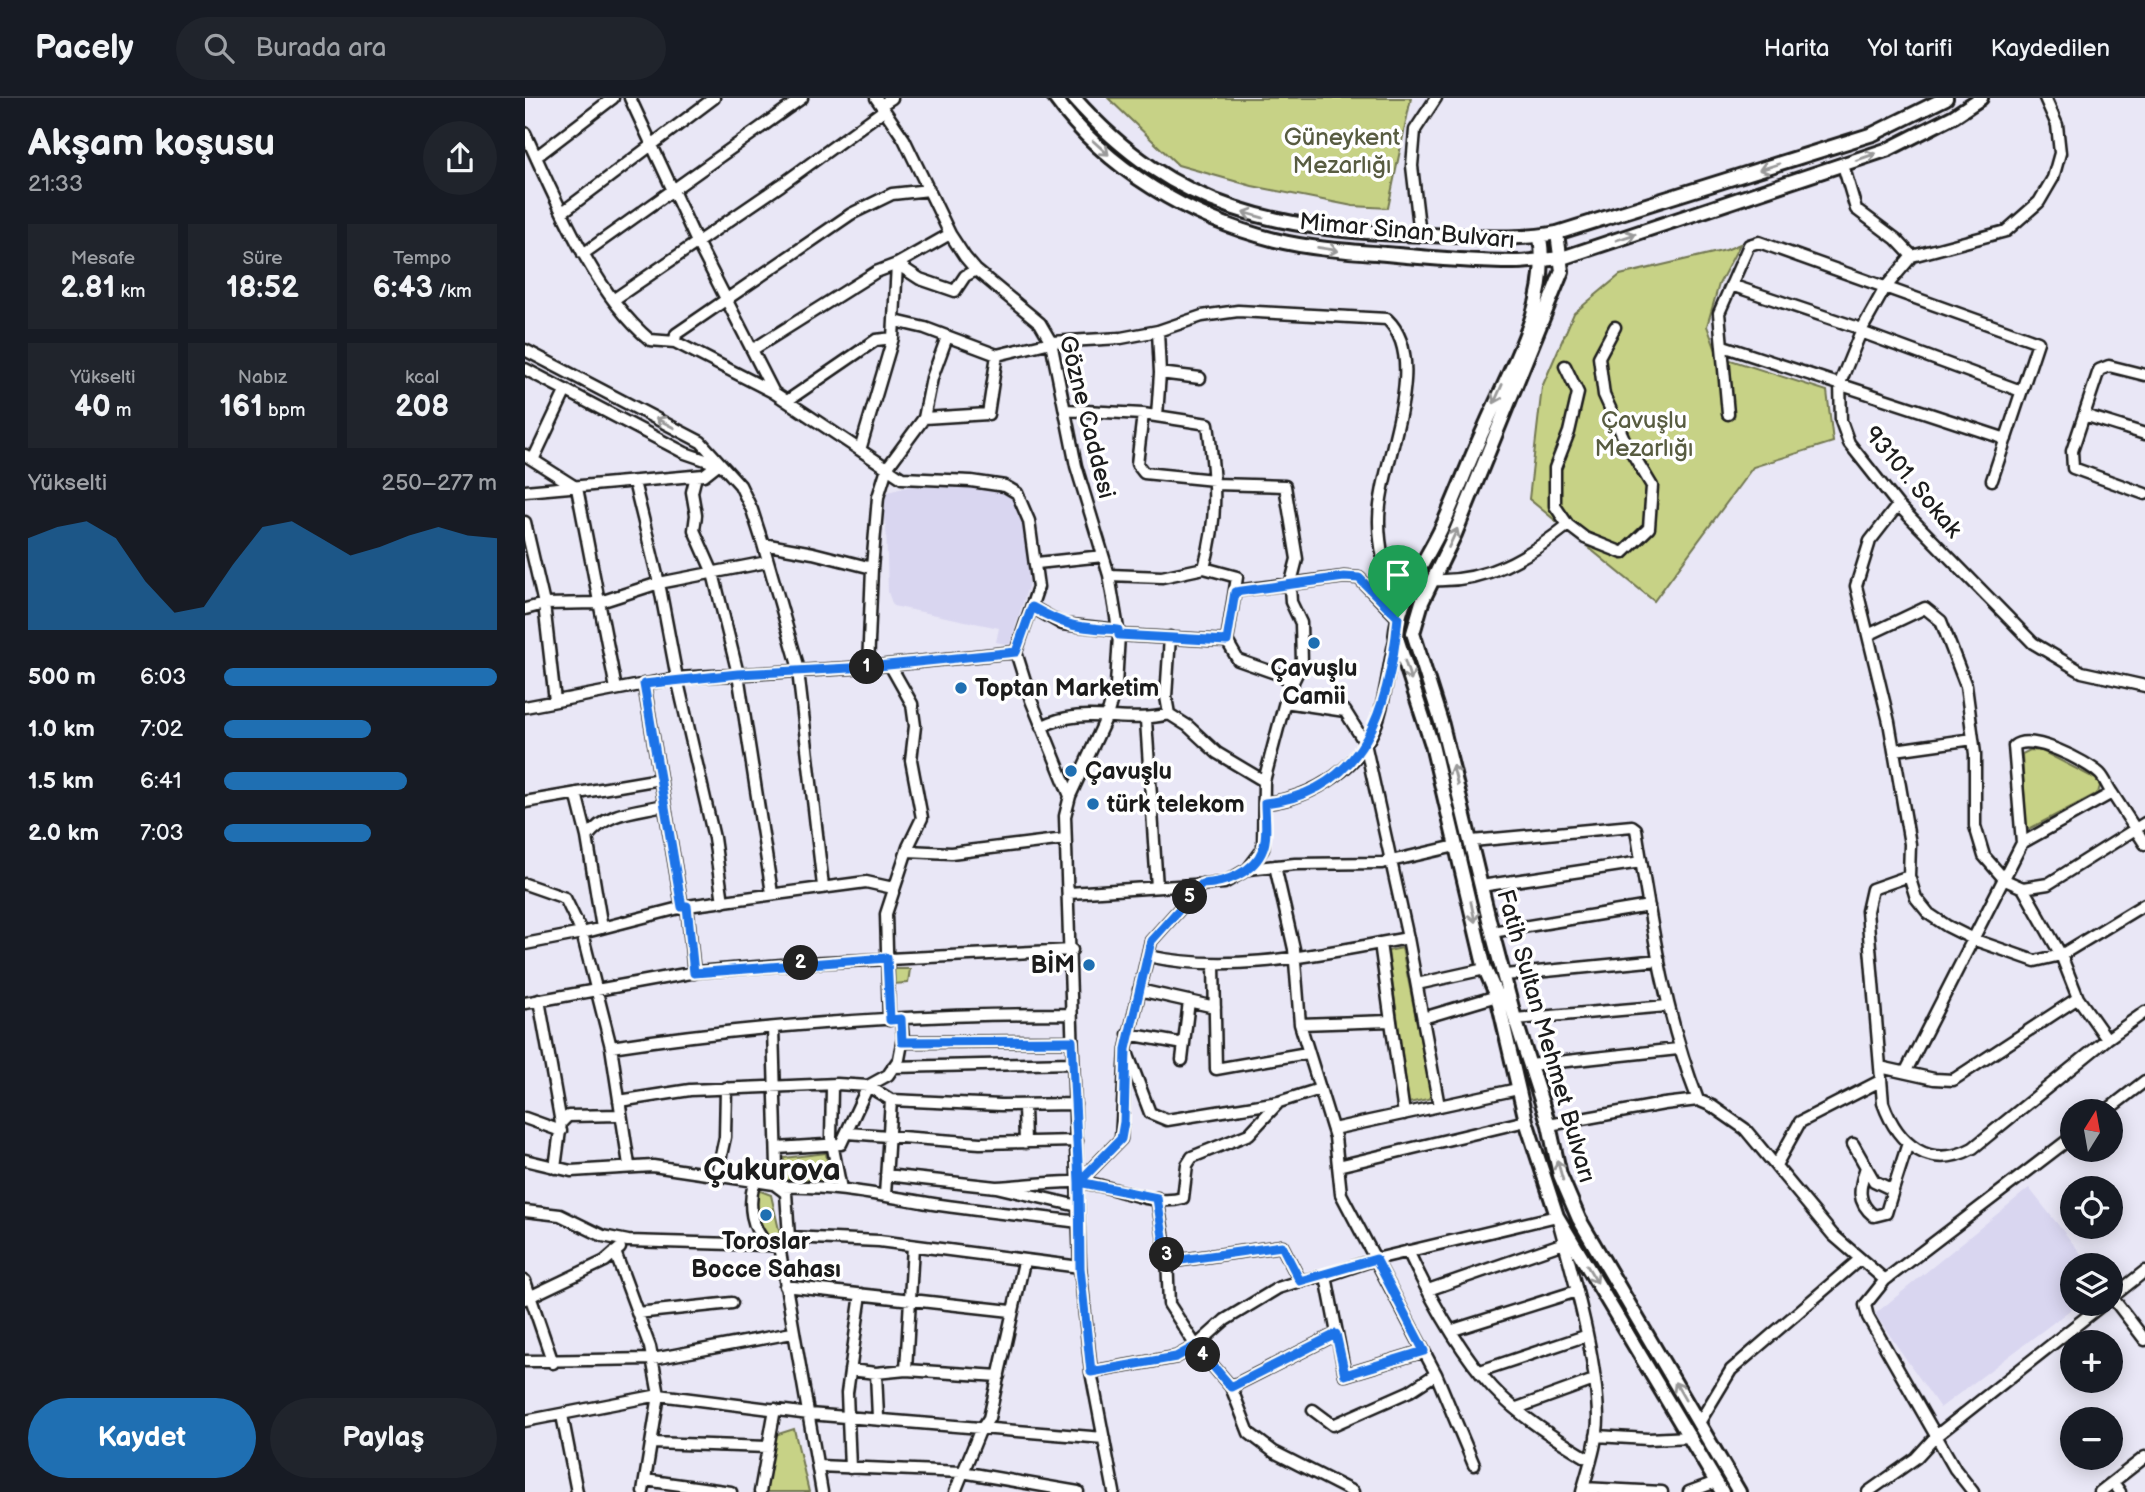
<!DOCTYPE html>
<html lang="tr">
<meta charset="utf-8">
<style>
body{margin:0;font-family:"Balsamiq Sans",sans-serif;background:#20242c;color:#f1f3f6;height:100vh;display:flex;flex-direction:column;font-size:26px;white-space:nowrap}
*{box-sizing:border-box;margin:0}
p{font-size:23px;color:#9ea1a6}
.icon{flex:none;width:38px;height:38px;fill:none;stroke:currentColor;stroke-width:2;stroke-linecap:round;stroke-linejoin:round}
.map{position:relative;flex:1;overflow:hidden}
.panel{display:flex;flex-direction:column;background:#171b24;width:525px}
.panel>*{flex:none}
.needle{width:46px;rotate:11deg}
.controls{position:absolute;left:1535px;top:1001px;display:grid;gap:14px}
.controls a{display:grid;place-items:center;width:63px;height:63px;border-radius:50%;background:#171b24;box-shadow:0 4px 18px #0003;font-size:35px}
.pin{position:absolute;display:grid;place-items:center;width:60px;height:60px;color:#fff;margin:-72px -30px;border-radius:50% 50% 50% 0;rotate:-45deg;box-shadow:0 0 7px #0007}
.pin .icon{rotate:45deg}
.km{position:absolute;width:35px;height:35px;margin:-18px;border-radius:50%;background:#222;color:#fff;font-size:19px;line-height:35px;text-align:center}
.round{display:grid;place-items:center;flex:none;width:74px;height:74px;border-radius:37px;background:#20242c}
.overview{display:flex;align-items:center;justify-content:space-between;height:119px;padding:0 28px}
h1{font-size:38px;font-weight:600;line-height:52px}
.metrics{display:grid;grid-template-columns:repeat(3,1fr);gap:10px;height:119px;padding:7px 28px}
.metrics div{display:grid;align-content:center;border-radius:0px;background:#20242c;text-align:center}
.metrics b{font-size:30px;font-weight:600}
.metrics small{font-size:19px;font-weight:400}
.metrics p{font-size:19px}
.chart{height:196px;padding:14px 28px}
.chart p{display:flex;justify-content:space-between}
.chart svg{width:100%;height:126px;margin-top:7px;fill:#1f6fb2;opacity:.7}
.cta{display:flex;gap:14px;margin-top:auto;padding:14px 28px}
.cta a{flex:1;height:80px;border-radius:42px;background:#1f6fb2;color:#fff;font-size:28px;font-weight:600;line-height:80px;text-align:center}
.cta a+a{background:#20242c;color:#f1f3f6}
ul{padding:0 28px;list-style:none;font-size:23px}
li{display:grid;grid-template-columns:112px 84px 1fr;align-items:center;height:52px}
li i{height:18px;border-radius:9px;background:#1f6fb2}
header{display:flex;align-items:center;gap:42px;box-sizing:border-box;height:98px;padding:0 35px;background:#171b24;border-bottom:2px solid #363941}
header strong{font-size:33px}
nav{display:flex;gap:38px;margin-inline-start:auto;font-size:24px}
.search{width:490px;height:63px;background:#20242c;display:flex;align-items:center;gap:18px;box-sizing:border-box;padding:0 24px;border-radius:38px;color:#9ea1a6;font-size:26px}
main{display:flex;flex:1;min-height:0}
.map>svg:first-child{display:block}
.built{fill:#d9d6f0}
.green{fill:#c7d286;stroke:#727751;stroke-width:2}
.lines{fill:none;stroke-linecap:round;stroke-linejoin:round}
.minor-casing{stroke:#1c1c1c;stroke-width:15}
.major-casing{stroke:#1c1c1c;stroke-width:18}
.minor{stroke:#fff;stroke-width:10}
.major{stroke:#fff;stroke-width:12}
.oneway{stroke:#999}
.route-casing{stroke:#fff;stroke-width:14}
.route{stroke:#1a73e8;stroke-width:9}
.poi-dot{fill:#1f6fb2;stroke:#fff;stroke-width:2.5}
.labels{text-anchor:middle;dominant-baseline:central;stroke-width:7;stroke-linejoin:round;paint-order:stroke}
.park-label{font-size:24px;fill:#585c41;stroke:#fff}
.street-label{font-size:24px;fill:#1c1c1c;stroke:#fff}
.poi-label{font-size:24px;font-weight:bold;fill:#1c1c1c;stroke:#fff;text-anchor:start}
.district-label{font-size:32px;font-weight:bold;fill:#1c1c1c;stroke:#fff}
</style>
<header>
<strong>Pacely</strong>
<div class="search"><svg class="icon" aria-label="search" viewBox="0 0 24 24"><circle cx="10" cy="10" r="6"/><path d="M15 15l6 6"/></svg>Burada ara</div>
<nav><a>Harita</a><a>Yol tarifi</a><a>Kaydedilen</a></nav>
</header>
<main>
<section class="panel">
<div class="overview"><div><h1>Akşam koşusu</h1><p>21:33</p></div><a class="round"><svg class="icon" aria-label="share" viewBox="0 0 24 24"><path d="M12 15V3M7 8l5-5 5 5M5 13v7h14v-7"/></svg></a></div>
<div class="metrics">
<div><p>Mesafe</p><b>2.81<small> km</small></b></div>
<div><p>Süre</p><b>18:52</b></div>
<div><p>Tempo</p><b>6:43<small> /km</small></b></div>
</div>
<div class="metrics">
<div><p>Yükselti</p><b>40<small> m</small></b></div>
<div><p>Nabız</p><b>161<small> bpm</small></b></div>
<div><p>kcal</p><b>208</b></div>
</div>
<div class="chart"><p><span>Yükselti</span>250–277 m</p>
<svg viewBox="0 0 160 44" preserveAspectRatio="none"><path d="M0 44V12L10 8L20 6L30 12L40 27L50 38L60 36L70 21L80 8L90 6L100 12L110 18L120 15L130 11L140 8L150 11L160 12V44z"/></svg>
</div>
<ul>
<li><b>500 m</b>6:03<i style="width:100%"></i></li>
<li><b>1.0 km</b>7:02<i style="width:54%"></i></li>
<li><b>1.5 km</b>6:41<i style="width:67%"></i></li>
<li><b>2.0 km</b>7:03<i style="width:54%"></i></li>
</ul>
<div class="cta"><a>Kaydet</a><a>Paylaş</a></div>
</section>
<div class="map">
<svg width="1620" height="1394" viewBox="0 0 1620 1394">
<rect width="100%" height="100%" fill="#e9e7f6"/>
<filter id="ink" filterUnits="userSpaceOnUse"><feTurbulence type="fractalNoise" baseFrequency=".0143" numOctaves="2"/><feDisplacementMap in="SourceGraphic" scale="14" xChannelSelector="R" yChannelSelector="G"/><feConvolveMatrix kernelMatrix="1 2 1 2 8 2 1 2 1" color-interpolation-filters="sRGB"/></filter>
<g filter="url(#ink)">
<path class="built" d="M 385,388 L 465,390 L 494,399 L 502,429 L 504,485 L 485,547 L 471,544 L 474,530 L 368,508 L 363,494 L 361,427 L 354,406 L 356,396 Z
M 1504,1090 L 1565,1167 L 1547,1167 L 1547,1206 L 1553,1206 L 1415,1310 L 1350,1216 Z"/>
<path class="green" d="M 583,0 L 886,0 L 863,110 L 828,108 L 727,88 L 653,67 Z
M 1215,146 L 1194,186 L 1182,228 L 1193,258 L 1302,293 L 1308,344 L 1228,369 L 1129,503 L 1004,401 L 1017,289 L 1049,215 L 1095,177 L 1201,152 Z
M 1505,652 L 1517,653 L 1571,681 L 1575,688 L 1573,695 L 1504,731 L 1501,727 L 1497,656 Z
M 877,850 L 907,1000 L 884,1005 L 863,853 Z
M 367,871 L 385,871 L 383,885 L 367,886 Z
M 301,1055 L 306,1090 L 255,1086 L 256,1065 L 259,1060 Z
M 233,1092 L 246,1097 L 255,1136 L 239,1139 L 229,1111 Z
M 269,1331 L 284,1394 L 240,1394 L 250,1337 Z"/>
<g class="lines">
<defs>
<path id="minor" d="M 105,0 L 171,142 L 248,293
M 351,0 L 379,41 L 425,136 L 440,159 L 451,172 L 515,225 L 526,244 L 551,368 L 584,477 L 594,537 L 591,587 L 582,618 L 545,698 L 540,718 L 555,1169 L 566,1274 L 589,1394
M 1520,0 L 1532,27 L 1535,55 L 1528,80 L 1514,104 L 1481,133 L 1387,158 L 1360,190 L 1337,231 L 1315,285 L 1316,323 L 1324,345 L 1373,407 L 1508,545 L 1557,574 L 1620,588
M 356,7 L 367,0
M 0,35 C 30,100 69,196 125,242 L 150,244 L 248,294 L 377,380 L 446,383 L 480,388 L 492,395 L 504,423 L 513,489 L 491,554
M 11,59 L 88,0
M 1318,67 L 1331,111 L 1371,141 L 1387,158
M 39,113 L 189,0
M 895,137 L 887,68 L 890,32 L 911,0
M 58,156 L 277,0
M 1206,187 L 1337,231
M 88,202 L 256,87 L 359,12
M 370,223 L 400,230 L 472,257 L 526,244 L 596,240 L 633,233 L 677,218 L 713,213 L 862,221 C 908,265 853,367 854,424 C 854,456 865,488 873,519
M 1336,234 L 1496,293
M 150,244 L 151,236 L 326,116 L 367,96 L 404,92
M 1198,248 L 1481,341
M 0,252 L 176,344 L 215,387 L 227,412 L 238,446
M 227,252 L 351,174 L 372,166 L 395,181 L 430,193 L 440,178 L 451,172
M 1040,268 L 1053,295 L 1044,334 L 1030,370 L 1030,408 L 1043,427 L 1060,440 L 1098,455 L 1124,430 L 1127,388 L 1100,343 L 1079,297 L 1074,259 L 1090,229
M 0,271 L 160,355 L 192,366
M 635,275 L 675,280
M 1620,277 L 1584,268 L 1574,272 L 1547,353 L 1548,370 L 1620,396
M 262,303 L 351,242 L 368,240
M 540,312 L 618,316 L 683,326 C 690,381 694,416 679,470
M 618,316 L 612,366 L 619,375 L 689,382
M 1203,316 L 1194,215 L 1224,147 L 1234,144 L 1513,244 L 1467,382
M 1559,317 L 1620,336
M 632,318 L 635,275 L 633,233
M 399,320 L 407,280 L 422,239
M 335,352 L 368,240 L 372,166 L 425,136
M 0,357 L 52,390 L 91,591
M 8,362 L 41,292
M 171,378 L 167,394 L 171,417 L 169,432 L 188,475 L 213,576 L 247,795
M 109,384 L 134,485 L 152,580 L 189,740 L 198,804
M 689,386 L 760,388 L 772,461 L 765,488 L 766,504 L 776,525 L 777,565 L 762,596 L 739,683 L 738,751 L 723,771
M 0,393 L 179,377 L 193,366
M 1373,407 L 1345,443 L 1331,488 L 1364,624 L 1385,746 L 1384,778 L 1391,800 L 1404,816 L 1422,828 L 1450,842 L 1510,863 L 1536,857 L 1620,806
M 0,424 L 19,506 L 30,603
M 512,465 L 578,458
M 347,470 L 353,399 L 362,370 L 399,320 L 463,316 L 472,257
M 584,477 L 637,479 L 679,470 L 712,479 L 702,543 L 713,562 L 753,576 L 768,585
M 907,482 C 961,485 1003,459 1043,427
M 710,493 L 819,479 L 834,480 L 871,518
M 507,509 L 537,526 L 593,532
M 0,511 L 19,506 L 72,505 L 134,485 L 242,464
M 594,537 L 702,543
M 1343,537 L 1400,510 L 1416,523 L 1441,588 L 1450,656 L 1450,728 L 1459,758 L 1480,782 L 1498,790 L 1523,786 L 1620,725
M 119,586 L 157,809
M 760,604 L 820,613 L 840,645 L 883,840 L 914,1008
M 0,609 L 152,580 L 343,569 L 491,554 L 506,602 L 545,698
M 644,616 L 641,599 L 645,539
M 621,622 L 632,789
M 516,629 C 559,606 599,628 644,616 L 663,628 L 692,655 L 739,683
M 1370,652 L 1448,641
M 51,695 L 62,739 L 77,830
M 1587,695 L 1620,746
M 0,704 L 135,681
M 740,705 C 789,700 839,668 854,618 C 862,592 864,564 871,538
M 62,739 C 83,713 108,714 139,707
M 947,743 L 1107,728 L 1111,731 C 1126,823 1139,915 1173,1002
M 382,753 L 426,755 L 540,741
M 750,768 L 769,851 L 775,926 L 810,1039 L 816,1096 L 911,1276 L 949,1367
M 1384,778 L 1347,791 L 1342,813 L 1358,1005 C 1373,1047 1405,1073 1448,1050 L 1582,941 L 1620,914
M 0,786 L 40,800 L 57,835 L 86,949 L 104,1067
M 298,788 L 272,564 L 238,446 L 288,455 L 347,470 L 343,569
M 956,788 L 1116,764
M 1498,790 L 1536,857 L 1553,900 L 1582,941
M 544,795 L 699,785 L 723,771 L 770,766 L 857,765 L 931,748
M 162,808 L 169,875
M 967,834 L 1124,808
M 855,845 L 879,1016
M 0,846 L 57,835 L 162,808 L 341,784 L 368,790
M 623,858 C 709,877 797,855 883,840
M 689,867 L 691,971 L 782,955
M 980,877 L 1134,862
M 892,886 L 960,871
M 614,892 L 690,909
M 14,902 L 36,1025 L 30,1070
M 0,905 L 171,874 L 282,865 L 547,852
M 898,920 L 972,898
M 990,921 L 1142,908
M 364,922 L 361,816 L 383,749 L 397,720 L 386,662 L 390,628 L 387,606 L 365,567
M 775,926 L 866,923
M 248,930 L 252,1069 L 249,1086
M 603,936 L 659,946
M 377,944 L 546,943
M 86,949 C 237,926 392,916 546,916
M 603,957 L 625,1015 L 642,1022 L 754,1004 L 795,991
M 657,962 L 664,903
M 1005,967 L 1153,951
M 368,969 L 547,965
M 1355,969 L 1409,981 L 1428,982 L 1553,900
M 1381,973 L 1497,745 L 1489,648 C 1505,634 1561,663 1575,676 C 1580,681 1583,690 1587,695 L 1497,745
M 94,1003 L 165,992 L 312,986
M 499,1007 L 500,1045
M 1581,1013 L 1620,983
M 0,1020 L 36,1033
M 36,1025 L 43,1018 L 96,1017
M 1024,1027 L 1139,1006 L 1173,1002 L 1187,1008 L 1220,1031 L 1308,1137 L 1360,1182
M 808,1031 L 993,991
M 323,1035 L 455,1045 L 552,1043
M 1328,1046 L 1349,1083 L 1368,1092 L 1383,1045
M 252,1050 L 316,1046 L 343,988 L 363,977 L 374,961 L 378,940 L 376,921
M 0,1062 L 46,1073 L 128,1068 L 249,1086 L 261,1095 L 264,1139 L 254,1148 L 243,1147 C 226,1131 223,1107 229,1085
M 1251,1067 L 1275,1024 L 1355,983
M 813,1068 L 1001,1023
M 1341,1069 C 1334,1090 1331,1104 1349,1118 L 1361,1115 L 1368,1092
M 192,1076 L 200,1039 L 201,990
M 361,1077 L 471,1089 L 553,1108
M 554,1084 L 596,1041 L 601,951 L 626,843 L 677,786
M 257,1089 C 305,1087 349,1096 397,1104 C 448,1113 501,1117 553,1124
M 471,1089 C 498,1088 526,1083 552,1084 C 586,1085 625,1110 658,1100 L 662,1067 L 667,1059 L 724,1036 L 754,1004
M 316,1091 L 306,1040 L 307,990 L 312,986 L 343,988 L 366,1002 L 476,1007 L 550,1006
M 360,1097 L 366,1002
M 632,1100 L 642,1159 L 644,1206 L 671,1248 L 706,1289 L 724,1335 L 749,1354 L 828,1394
M 0,1113 L 35,1117 L 78,1138 L 103,1143 L 243,1147
M 264,1139 L 354,1143 L 555,1169
M 254,1148 L 297,1394
M 388,1148 L 381,1272 L 474,1278
M 883,1153 C 905,1200 933,1252 968,1290 C 994,1318 1032,1342 1064,1361
M 90,1154 L 125,1249 L 134,1297 L 118,1394
M 642,1164 L 757,1148 L 775,1183
M 801,1178 L 820,1277 L 899,1253
M 0,1183 L 28,1265
M 260,1188 L 486,1213
M 903,1192 L 1039,1145
M 1587,1199 L 1620,1242
M 1586,1200 L 1620,1173
M 0,1201 L 80,1163 L 95,1150
M 112,1215 L 207,1205
M 928,1232 L 1052,1193
M 0,1263 L 128,1261 L 267,1235
M 325,1272 L 351,1275 L 381,1272
M 955,1273 L 1060,1238
M 566,1274 L 651,1259 L 671,1248 L 700,1222 L 753,1190 L 775,1183 L 801,1178 L 851,1161 L 1032,1118 C 1048,1179 1072,1257 1073,1320 C 1073,1343 1063,1372 1057,1394
M 351,1275 L 353,1319
M 706,1289 L 811,1236
M 992,1310 L 1069,1282
M 788,1312 L 808,1327 L 885,1293 L 911,1276
M 37,1317 L 52,1394
M 0,1323 L 134,1297 L 284,1316 L 579,1340
M 1174,1325 L 1206,1272 L 1335,1161
M 1071,1338 L 1123,1341 L 1166,1339
M 126,1345 L 243,1349
M 293,1368 L 437,1374 L 553,1394
M 325,1370 L 322,1295 L 336,1196
M 120,1382 L 206,1394
M 1588,1384 L 1595,1394
M 1058,1390 L 1137,1394
M 235,1394 L 250,1311
M 430,1394 L 454,1335 L 464,1320 L 499,1164
M 1164,1394 L 1191,1384
M 1343,1394 L 1391,1360 L 1411,1338 L 1578,1206
M 1448,1394 L 1430,1371 L 1343,1219 L 1340,1207 L 1360,1182 L 1547,1039
M 1575,1394 L 1620,1359"/>
<path id="major" d="M 530,0 C 581,71 666,121 750,142 C 786,151 824,153 861,156 C 903,160 946,164 989,164 C 1005,164 1021,161 1037,160 L 1364,51 L 1429,18 L 1456,0
M 549,0 C 650,115 758,133 904,137 C 946,138 990,143 1032,135 L 1348,36 L 1421,0
M 1032,135 L 1037,173 L 930,436 L 897,504 L 888,535 L 917,627 L 967,834 L 990,921 L 1024,1027 L 1035,1077 L 1054,1121 L 1214,1394
M 1015,139 C 1026,206 985,270 959,331 C 944,363 932,397 917,429 C 900,465 875,496 871,537 L 907,647 L 960,871 L 972,898 L 1001,1023 L 1032,1118 L 1197,1394"/>
</defs>
<use href="#minor" class="minor-casing"/>
<use href="#major" class="major-casing"/>
<use href="#minor" class="minor"/>
<use href="#major" class="major"/>
</g>
<defs><path id="oneway-shaft" d="M-6 0H5M1.5-3L5.5 0L1.5 3" fill="none" stroke-width="1.6" stroke-linecap="round" stroke-linejoin="round" transform="scale(1.75)"/></defs>
<g class="oneway">
<use href="#oneway-shaft" transform="translate(576 50) rotate(42)"/>
<use href="#oneway-shaft" transform="translate(1341 59) rotate(-19)"/>
<use href="#oneway-shaft" transform="translate(1244 69) rotate(163)"/>
<use href="#oneway-shaft" transform="translate(728 117) rotate(-164)"/>
<use href="#oneway-shaft" transform="translate(1101 139) rotate(-18)"/>
<use href="#oneway-shaft" transform="translate(803 151) rotate(9)"/>
<use href="#oneway-shaft" transform="translate(973 296) rotate(114)"/>
<use href="#oneway-shaft" transform="translate(140 325) rotate(-152)"/>
<use href="#oneway-shaft" transform="translate(928 440) rotate(-65)"/>
<use href="#oneway-shaft" transform="translate(883 573) rotate(72)"/>
<use href="#oneway-shaft" transform="translate(930 677) rotate(-104)"/>
<use href="#oneway-shaft" transform="translate(948 814) rotate(78)"/>
<use href="#oneway-shaft" transform="translate(1035 1072) rotate(-106)"/>
<use href="#oneway-shaft" transform="translate(1067 1176) rotate(59)"/>
<use href="#oneway-shaft" transform="translate(1155 1293) rotate(-120)"/>
</g>
</g>
<g class="lines" filter="url(#ink)">
<defs>
<path id="route" d="M 873,519 L 834,480 L 819,479 L 710,494 L 702,543 L 594,537 L 593,532 C 552,529 544,530 507,509 L 491,554 L 343,569 L 213,576 L 119,586 L 157,809 L 162,808 L 169,875 L 362,860 L 365,922 L 376,921 L 377,944 L 547,943 L 554,1084 L 632,1100 L 642,1164 L 757,1148 L 775,1183 L 851,1161 L 899,1253 L 820,1277 L 811,1236 L 706,1289 L 671,1248 L 651,1259 L 566,1274 L 555,1170 L 554,1084 L 596,1041 L 599,1024 L 601,951 L 626,843 L 677,786 C 700,785 729,775 738,751 C 743,738 740,719 740,705 C 841,694 865,607 873,519"/>
</defs>
<use href="#route" class="route-casing"/>
<use href="#route" class="route"/>
</g>
<g class="poi-dot">
<circle cx="789" cy="545" r="7"/>
<circle cx="436" cy="590" r="7"/>
<circle cx="546" cy="673" r="7"/>
<circle cx="568" cy="706" r="7"/>
<circle cx="564" cy="867" r="7"/>
<circle cx="241" cy="1117" r="7"/>
</g>
<g class="labels">
<g class="park-label">
<text x="817" y="39">Güneykent<tspan x="817" dy="28">Mezarlığı</tspan></text>
<text x="1119" y="322">Çavuşlu<tspan x="1119" dy="28">Mezarlığı</tspan></text>
</g>
<g class="street-label">
<text transform="translate(882 133) rotate(5)">Mimar Sinan Bulvarı</text>
<text transform="translate(562 319) rotate(76)">Gözne Caddesi</text>
<text transform="translate(1388 384) rotate(50)">93101. Sokak</text>
<text transform="translate(1021 938) rotate(74)">Fatih Sultan Mehmet Bulvarı</text>
</g>
<g class="poi-label">
<text x="789" y="570" text-anchor="middle">Çavuşlu<tspan x="789" dy="28">Camii</tspan></text>
<text x="450" y="590">Toptan Marketim</text>
<text x="560" y="673">Çavuşlu</text>
<text x="582" y="706">türk telekom</text>
<text x="550" y="867" text-anchor="end">BİM</text>
<text x="241" y="1143" text-anchor="middle">Toroslar<tspan x="241" dy="28">Bocce Sahası</tspan></text>
</g>
<g class="district-label">
<text x="247" y="1072">Çukurova</text>
</g>
</g>
</svg>
<div class="controls">
<a><svg class="needle" viewBox="-14 -14 28 28"><path d="M0-13l5 13h-10z" fill="#e53935"/><path d="M0 13l5-13h-10z" fill="#9ea1a6"/></svg></a>
<a><svg class="icon" aria-label="locate" viewBox="0 0 24 24"><circle cx="12" cy="12" r="6"/><path d="M12 2v4M12 18v4M2 12h4M18 12h4"/></svg></a>
<a><svg class="icon" aria-label="layers" viewBox="0 0 24 24"><path d="M12 4l9 5-9 5-9-5zM3 14l9 5 9-5"/></svg></a>
<a>+</a>
<a>−</a>
</div>
<div class="pin" style="left:873px;top:519px;background:#1e9e55"><svg class="icon" aria-label="arrive" viewBox="0 0 24 24"><path d="M6 21V4h12l-3 4 3 4H6"/></svg></div>
<b class="km" style="left:342px;top:569px">1</b>
<b class="km" style="left:276px;top:865px">2</b>
<b class="km" style="left:642px;top:1157px">3</b>
<b class="km" style="left:678px;top:1257px">4</b>
<b class="km" style="left:665px;top:799px">5</b>
</div>
</main>
